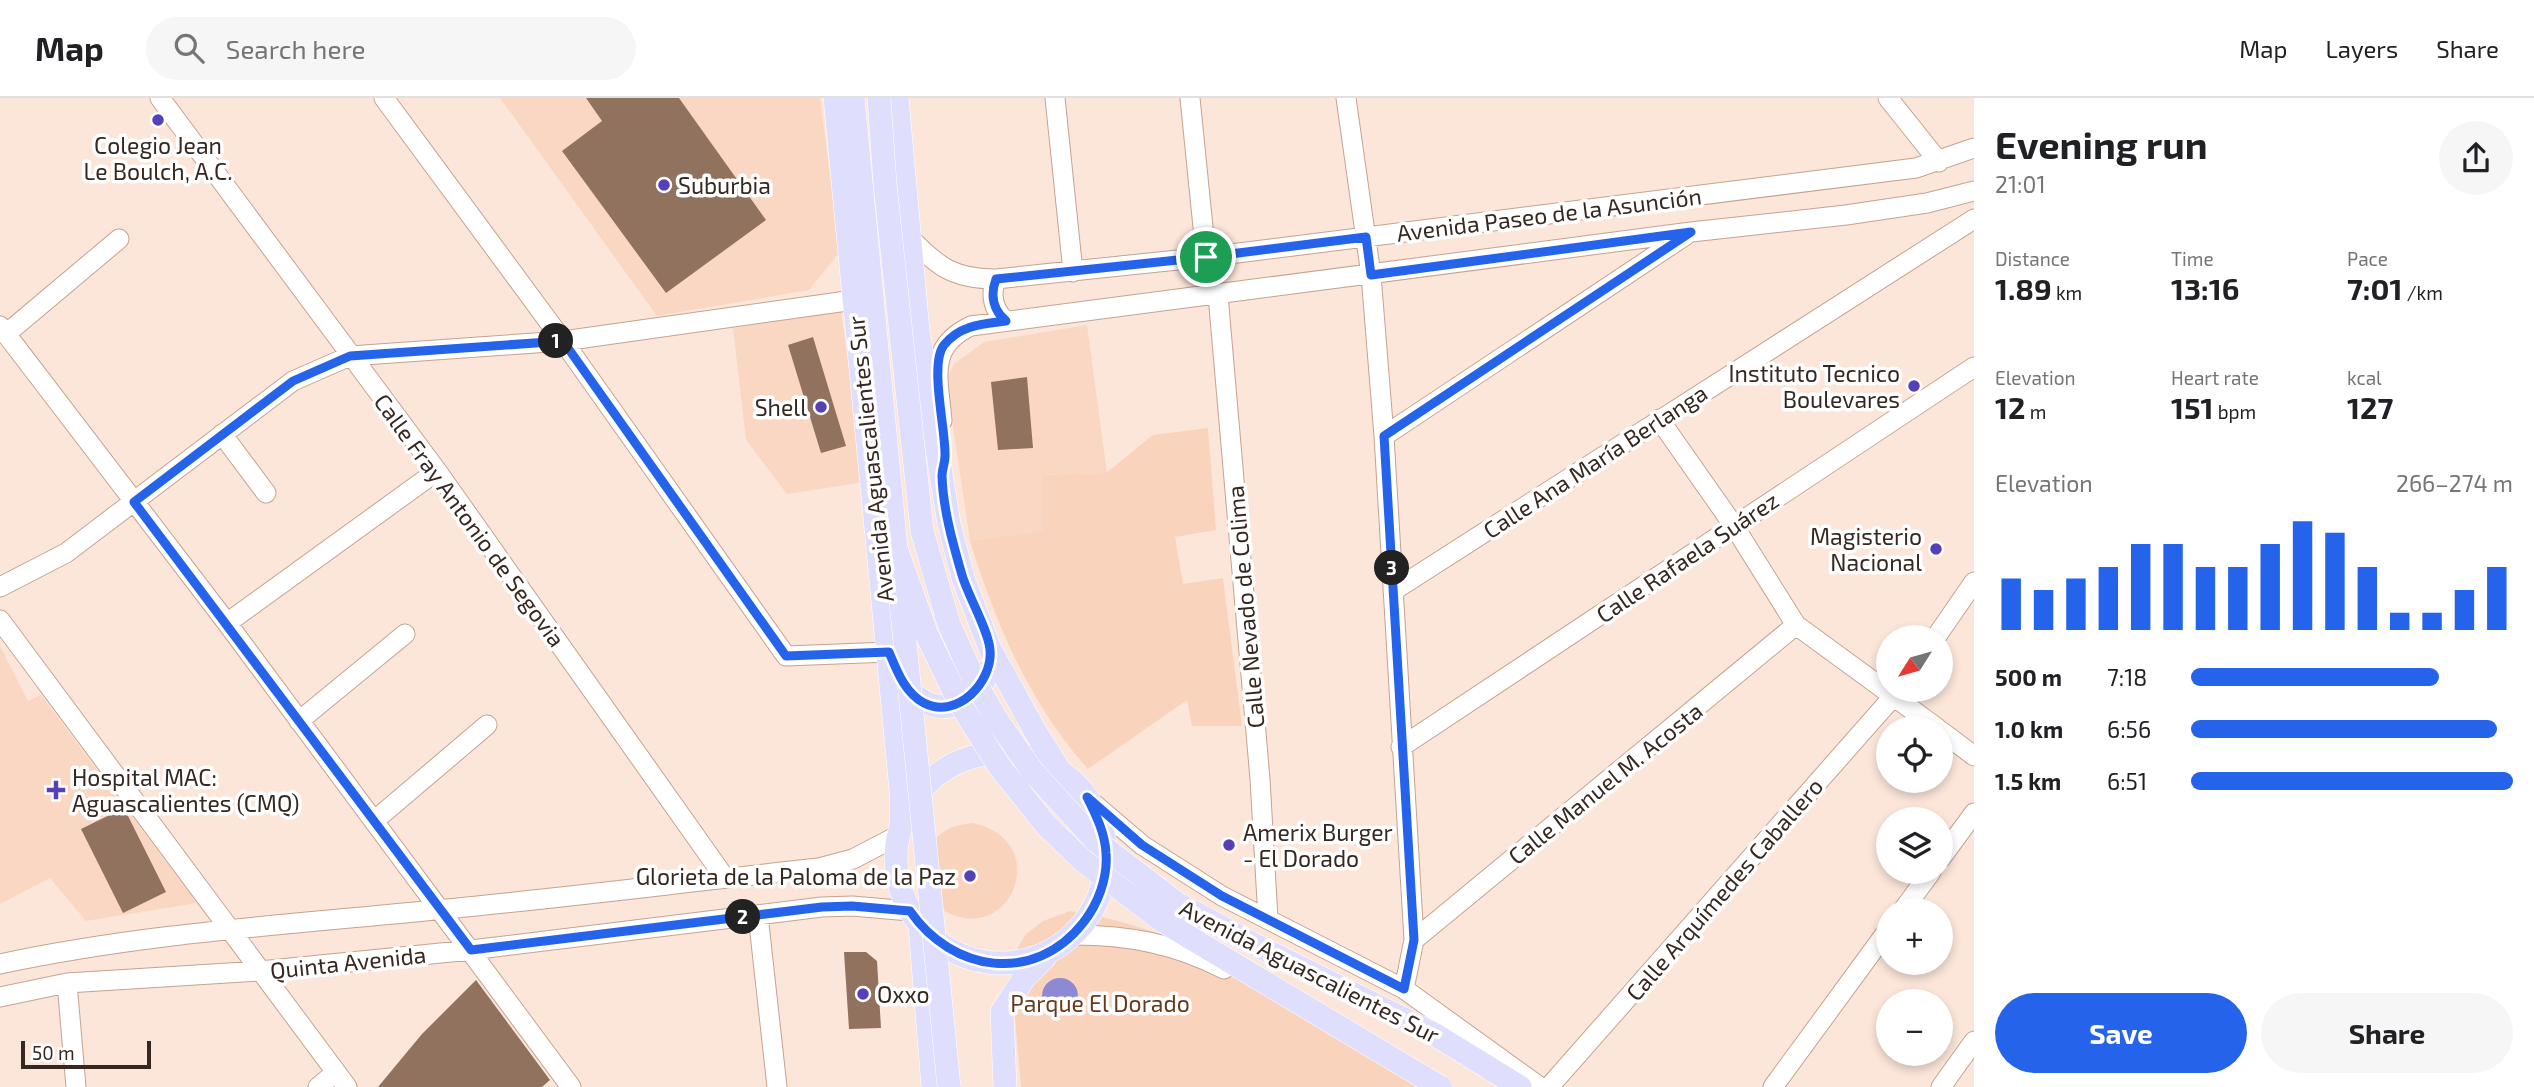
<!DOCTYPE html>
<meta charset="utf-8">
<style>
body{margin:0;font-family:"Exo 2",sans-serif;background:#f6f6f6;color:#202124;height:100vh;display:flex;flex-direction:column;font-size:26px;white-space:nowrap}
*{box-sizing:border-box;margin:0}
p{font-size:23px;color:#757577}
.icon{flex:none;width:38px;height:38px;fill:none;stroke:currentColor;stroke-width:2;stroke-linecap:round;stroke-linejoin:round}
.map{position:relative;flex:1;overflow:hidden}
.side{display:flex;flex-direction:column;background:#fff;width:560px}
.side>*{flex:none}
.needle{width:46px;rotate:233deg}
.controls{position:absolute;left:1876px;top:527px;display:grid;gap:14px}
.controls a{display:grid;place-items:center;width:77px;height:77px;border-radius:50%;background:#fff;box-shadow:0 4px 10px #0003;font-size:35px}
.scale{position:absolute;left:21px;bottom:18px;width:130px;box-sizing:border-box;padding-left:7px;border:4px solid #362821;border-top:0;font-size:19px;line-height:24px;white-space:nowrap;color:#362821;-webkit-text-stroke:5px #fff;paint-order:stroke}
.pin{position:absolute;display:grid;place-items:center;width:60px;height:60px;color:#fff;margin:-30px;border:4px solid #fff;border-radius:50%;box-shadow:0 2px 7px #0007}
.km{position:absolute;width:35px;height:35px;margin:-18px;border-radius:50%;background:#222;color:#fff;font-size:19px;line-height:35px;text-align:center}
.round{display:grid;place-items:center;flex:none;width:74px;height:74px;border-radius:37px;background:#f6f6f6}
.headline{display:flex;align-items:center;justify-content:space-between;height:119px;padding:0 21px}
h1{font-size:38px;font-weight:700;line-height:52px}
.metrics{display:grid;grid-template-columns:repeat(3,1fr);gap:10px;height:119px;padding:7px 21px}
.metrics div{display:grid;align-content:center}
.metrics b{font-size:30px;font-weight:700}
.metrics small{font-size:19px;font-weight:400}
.metrics p{font-size:19px}
.chart{height:196px;padding:14px 21px}
.chart p{display:flex;justify-content:space-between}
.chart svg{width:100%;height:126px;margin-top:7px;stroke:#2563eb;stroke-width:6}
.action{display:flex;gap:14px;margin-top:auto;padding:14px 21px}
.action a{flex:1;height:80px;border-radius:42px;background:#2563eb;color:#fff;font-size:28px;font-weight:700;line-height:80px;text-align:center}
.action a+a{background:#f6f6f6;color:#202124}
ul{padding:0 21px;list-style:none;font-size:23px}
li{display:grid;grid-template-columns:112px 84px 1fr;align-items:center;height:52px}
li i{height:18px;border-radius:9px;background:#2563eb}
header{display:flex;align-items:center;gap:42px;box-sizing:border-box;height:98px;padding:0 35px;background:#fff;border-bottom:2px solid #e0e0e0}
header strong{font-size:33px}
nav{display:flex;gap:38px;margin-inline-start:auto;font-size:24px}
.search{width:490px;height:63px;background:#f6f6f6;display:flex;align-items:center;gap:18px;box-sizing:border-box;padding:0 24px;border-radius:38px;color:#757577;font-size:26px}
main{display:flex;flex:1;min-height:0}
.map>svg:first-child{display:block}
.built{fill:#fad7c3}
.green{fill:#fad3bd}
.water{fill:#8d89d2}
.building{fill:#91725f}
.lines{fill:none;stroke-linecap:round;stroke-linejoin:round}
.minor-casing{stroke:#c5a38f;stroke-width:21}
.major-casing{stroke:#fff;stroke-width:24}
.minor{stroke:#fff;stroke-width:19}
.major{stroke:#dfdffd;stroke-width:23}
.major-bridge-casing{stroke:#fff;stroke-width:24;stroke-linecap:butt}
.major-bridge{stroke:#dfdffd;stroke-width:23}
.route-casing{stroke:#fff;stroke-width:14}
.route{stroke:#2563eb;stroke-width:9}
.poi-dot{fill:#5640b8;stroke:#fff;stroke-width:2.5}
.labels{text-anchor:middle;dominant-baseline:central;stroke-width:7;stroke-linejoin:round;paint-order:stroke}
.poi-label{font-size:23px;fill:#362821;stroke:#fff;text-anchor:start}
.street-label{font-size:23px;fill:#362821;stroke:#fff}
.park-label{font-size:23px;fill:#6a3919;stroke:#fff}
</style>
<header>
<strong>Map</strong>
<div class="search"><svg class="icon" aria-label="search" viewBox="0 0 24 24"><circle cx="10" cy="10" r="6"/><path d="M15 15l6 6"/></svg>Search here</div>
<nav><a>Map</a><a>Layers</a><a>Share</a></nav>
</header>
<main>
<div class="map">
<svg width="1974" height="989" viewBox="0 0 1974 989">
<rect width="100%" height="100%" fill="#fce6da"/>
<path class="built" d="M 500,0 L 820,0 L 840,154 L 809,192 L 657,218 Z
M 841,213 L 865,384 L 787,396 L 746,342 L 733,230 Z
M 1087,227 L 1107,375 L 1041,377 L 1043,434 L 970,443 L 946,282 L 954,266 L 984,244 Z
M 0,548 L 28,603 L 41,597 L 197,805 L 86,823 L 50,780 L 0,806 Z"/>
<path class="green" d="M 1208,330 L 1216,432 L 1175,439 L 1183,486 L 1223,480 L 1242,628 L 1192,628 L 1187,602 L 1088,671 C 1030,607 995,524 970,443 L 1043,433 L 1041,377 L 1106,375 L 1153,337 Z
M 972,725 C 1058,742 1008,860 935,807 L 930,746 C 943,732 953,727 972,725 Z
M 1070,813 L 1115,822 L 1194,846 L 1415,982 L 1415,989 L 1021,989 L 1010,864 L 1025,837 L 1043,823 Z"/>
<path class="water" d="M1042 898a18 18 0 1 1 36 0a18 18 0 1 1-36 0Z"/>
<path class="building" d="M 586,0 L 679,0 L 766,122 L 666,195 L 562,53 L 602,23 Z
M 813,239 L 846,348 L 821,355 L 788,247 Z
M 1027,279 L 1033,350 L 998,352 L 991,284 Z
M 124,710 L 166,794 L 123,815 L 81,731 Z
M 844,854 L 866,854 L 877,863 L 881,930 L 849,931 Z
M 476,882 L 550,982 L 542,989 L 378,989 L 422,936 Z"/>
<g class="lines">
<defs>
<path id="minor" d="M 160,0 L 437,373 L 725,780
M 384,0 L 563,243 L 786,558 L 889,554
M 1055,0 L 1073,174
M 1190,0 L 1206,159
M 1346,0 L 1371,177 L 1384,338 L 1414,842 L 1404,891
M 1888,0 L 1939,64
M 910,140 C 938,169 954,181 996,181 L 1206,159 L 1916,70 L 1974,50
M 996,181 C 990,197 993,212 1006,223
M 1218,197 L 1260,681 L 1268,821
M 0,228 L 227,525 L 571,989
M 6,236 L 119,141
M 1659,321 L 1734,428 L 1796,527 L 1937,630
M 942,323 C 939,282 926,249 971,228 L 1691,134 L 1846,117 L 1927,105 L 1974,93
M 222,336 L 266,395
M 1384,338 L 1686,137
M 0,489 L 66,455 L 293,283 L 350,258 L 563,243 L 854,202
M 1393,493 L 1974,121
M 0,522 L 347,989
M 227,525 L 437,373
M 1936,539 L 1974,484
M 299,623 L 405,536
M 1941,633 L 1974,658
M 1401,649 L 1974,269
M 1087,700 L 1142,747 L 1222,798 L 1404,891 L 1540,989
M 374,723 L 487,627
M 1941,760 L 1974,715
M 1903,812 L 1931,774
M 758,817 L 777,989
M 1074,837 C 1128,837 1176,846 1224,871
M 1414,842 L 1796,527
M 0,866 C 139,836 283,827 425,813 C 556,801 687,784 819,770 L 853,761 L 897,738
M 67,885 L 76,989
M 0,899 L 67,885 L 260,873 L 471,852 L 822,809 L 852,808 L 910,813
M 318,989 L 336,974
M 1549,989 L 1899,592
M 1773,989 L 1888,832
M 1941,989 L 1974,943"/>
<path id="major" d="M 835,0 L 901,693 L 901,722
M 853,0 L 896,450
M 897,0 L 918,233 L 949,426 L 963,480 L 990,551 L 1035,633 L 1060,673
M 902,582 C 926,621 972,616 988,573
M896 760a105 105 0 1 1 210 0a105 105 0 1 1-210 0Z
M 920,828 L 933,989
M 1005,989 L 1002,914 L 1024,880 L 1044,860"/>
</defs>
<use href="#minor" class="minor-casing"/>
<use href="#major" class="major-casing"/>
<use href="#minor" class="minor"/>
<use href="#major" class="major"/>
<defs>
<path id="major-bridge" d="M 879,0 L 885,86 L 922,433 L 949,526 L 975,584 L 997,622 L 1033,674 L 1096,743 L 1178,806 L 1253,846 L 1434,936 L 1520,989
M 896,450 L 927,537 L 959,604 L 999,668 L 1046,727 L 1082,762 L 1164,824 L 1440,989
M 899,484 L 949,989"/>
</defs>
<use href="#major-bridge" class="major-bridge-casing"/>
<use href="#major-bridge" class="major-bridge"/>
</g>
<g class="lines">
<defs>
<path id="route" d="M 1691,134 L 1384,338 L 1414,842 L 1404,891 L 1222,798 L 1142,747 L 1087,699 C 1096,717 1105,735 1106,755 C 1108,780 1098,806 1083,825 C 1034,887 952,874 910,813 L 852,808 L 822,809 L 471,852 L 134,404 L 293,283 L 350,258 L 563,243 L 786,558 L 889,554 C 897,573 905,595 924,605 C 957,622 993,584 990,552 C 989,533 968,498 962,477 C 953,446 943,411 942,378 C 942,371 945,365 945,358 C 946,332 929,266 944,247 C 960,227 982,226 1006,223 C 993,212 990,197 996,181 L 1206,159 L 1366,139 L 1371,177 Z"/>
</defs>
<use href="#route" class="route-casing"/>
<use href="#route" class="route"/>
</g>
<g class="poi-dot">
<circle cx="158" cy="22" r="7"/>
<circle cx="664" cy="87" r="7"/>
<circle cx="1914" cy="288" r="7"/>
<circle cx="821" cy="309" r="7"/>
<circle cx="1936" cy="451" r="7"/>
<path d="M52.5 681.5h7v7h7v7h-7v7h-7v-7h-7v-7h7z"/>
<circle cx="1229" cy="747" r="7"/>
<circle cx="970" cy="778" r="7"/>
<circle cx="863" cy="896" r="7"/>
</g>
<g class="labels">
<g class="poi-label">
<text x="158" y="47" text-anchor="middle">Colegio Jean<tspan x="158" dy="26">Le Boulch, A.C.</tspan></text>
<text x="678" y="87">Suburbia</text>
<text x="1900" y="275" text-anchor="end">Instituto Tecnico<tspan x="1900" dy="26">Boulevares</tspan></text>
<text x="807" y="309" text-anchor="end">Shell</text>
<text x="1922" y="438" text-anchor="end">Magisterio<tspan x="1922" dy="26">Nacional</tspan></text>
<text x="72" y="679">Hospital MAC:<tspan x="72" dy="26">Aguascalientes (CMQ)</tspan></text>
<text x="1243" y="734">Amerix Burger<tspan x="1243" dy="26">- El Dorado</tspan></text>
<text x="956" y="778" text-anchor="end">Glorieta de la Paloma de la Paz</text>
<text x="877" y="896">Oxxo</text>
</g>
<g class="street-label">
<text transform="translate(1549 116) rotate(-7)">Avenida Paseo de la Asunción</text>
<text transform="translate(870 361) rotate(-96)">Avenida Aguascalientes Sur</text>
<text transform="translate(1595 363) rotate(-33)">Calle Ana María Berlanga</text>
<text transform="translate(470 422) rotate(54)">Calle Fray Antonio de Segovia</text>
<text transform="translate(1687 459) rotate(-34)">Calle Rafaela Suárez</text>
<text transform="translate(1245 509) rotate(-95)">Calle Nevado de Colima</text>
<text transform="translate(1605 685) rotate(-39)">Calle Manuel M. Acosta</text>
<text transform="translate(1724 791) rotate(-49)">Calle Arquímedes Caballero</text>
<text transform="translate(348 864) rotate(-6)">Quinta Avenida</text>
<text transform="translate(1310 873) rotate(27)">Avenida Aguascalientes Sur</text>
</g>
<g class="park-label">
<text x="1100" y="905">Parque El Dorado</text>
</g>
</g>
</svg>
<div class="controls">
<a><svg class="needle" viewBox="-14 -14 28 28"><path d="M0-13l5 13h-10z" fill="#e53935"/><path d="M0 13l5-13h-10z" fill="#757577"/></svg></a>
<a><svg class="icon" aria-label="locate" viewBox="0 0 24 24"><circle cx="12" cy="12" r="6"/><path d="M12 2v4M12 18v4M2 12h4M18 12h4"/></svg></a>
<a><svg class="icon" aria-label="layers" viewBox="0 0 24 24"><path d="M12 4l9 5-9 5-9-5zM3 14l9 5 9-5"/></svg></a>
<a>+</a>
<a>−</a>
</div>
<div class="scale">50 m</div>
<div class="pin" style="left:1206px;top:159px;background:#1e9e55"><svg class="icon" aria-label="arrive" viewBox="0 0 24 24"><path d="M6 21V4h12l-3 4 3 4H6"/></svg></div>
<b class="km" style="left:556px;top:243px">1</b>
<b class="km" style="left:743px;top:819px">2</b>
<b class="km" style="left:1392px;top:470px">3</b>
</div>
<section class="side">
<div class="headline"><div><h1>Evening run</h1><p>21:01</p></div><a class="round"><svg class="icon" aria-label="share" viewBox="0 0 24 24"><path d="M12 15V3M7 8l5-5 5 5M5 13v7h14v-7"/></svg></a></div>
<div class="metrics">
<div><p>Distance</p><b>1.89<small> km</small></b></div>
<div><p>Time</p><b>13:16</b></div>
<div><p>Pace</p><b>7:01<small> /km</small></b></div>
</div>
<div class="metrics">
<div><p>Elevation</p><b>12<small> m</small></b></div>
<div><p>Heart rate</p><b>151<small> bpm</small></b></div>
<div><p>kcal</p><b>127</b></div>
</div>
<div class="chart"><p><span>Elevation</span>266–274 m</p>
<svg viewBox="0 0 160 44" preserveAspectRatio="none"><path d="M5 44V26M15 44V30M25 44V26M35 44V22M45 44V14M55 44V14M65 44V22M75 44V22M85 44V14M95 44V6M105 44V10M115 44V22M125 44V38M135 44V38M145 44V30M155 44V22"/></svg>
</div>
<ul>
<li><b>500 m</b>7:18<i style="width:77%"></i></li>
<li><b>1.0 km</b>6:56<i style="width:95%"></i></li>
<li><b>1.5 km</b>6:51<i style="width:100%"></i></li>
</ul>
<div class="action"><a>Save</a><a>Share</a></div>
</section>
</main>
